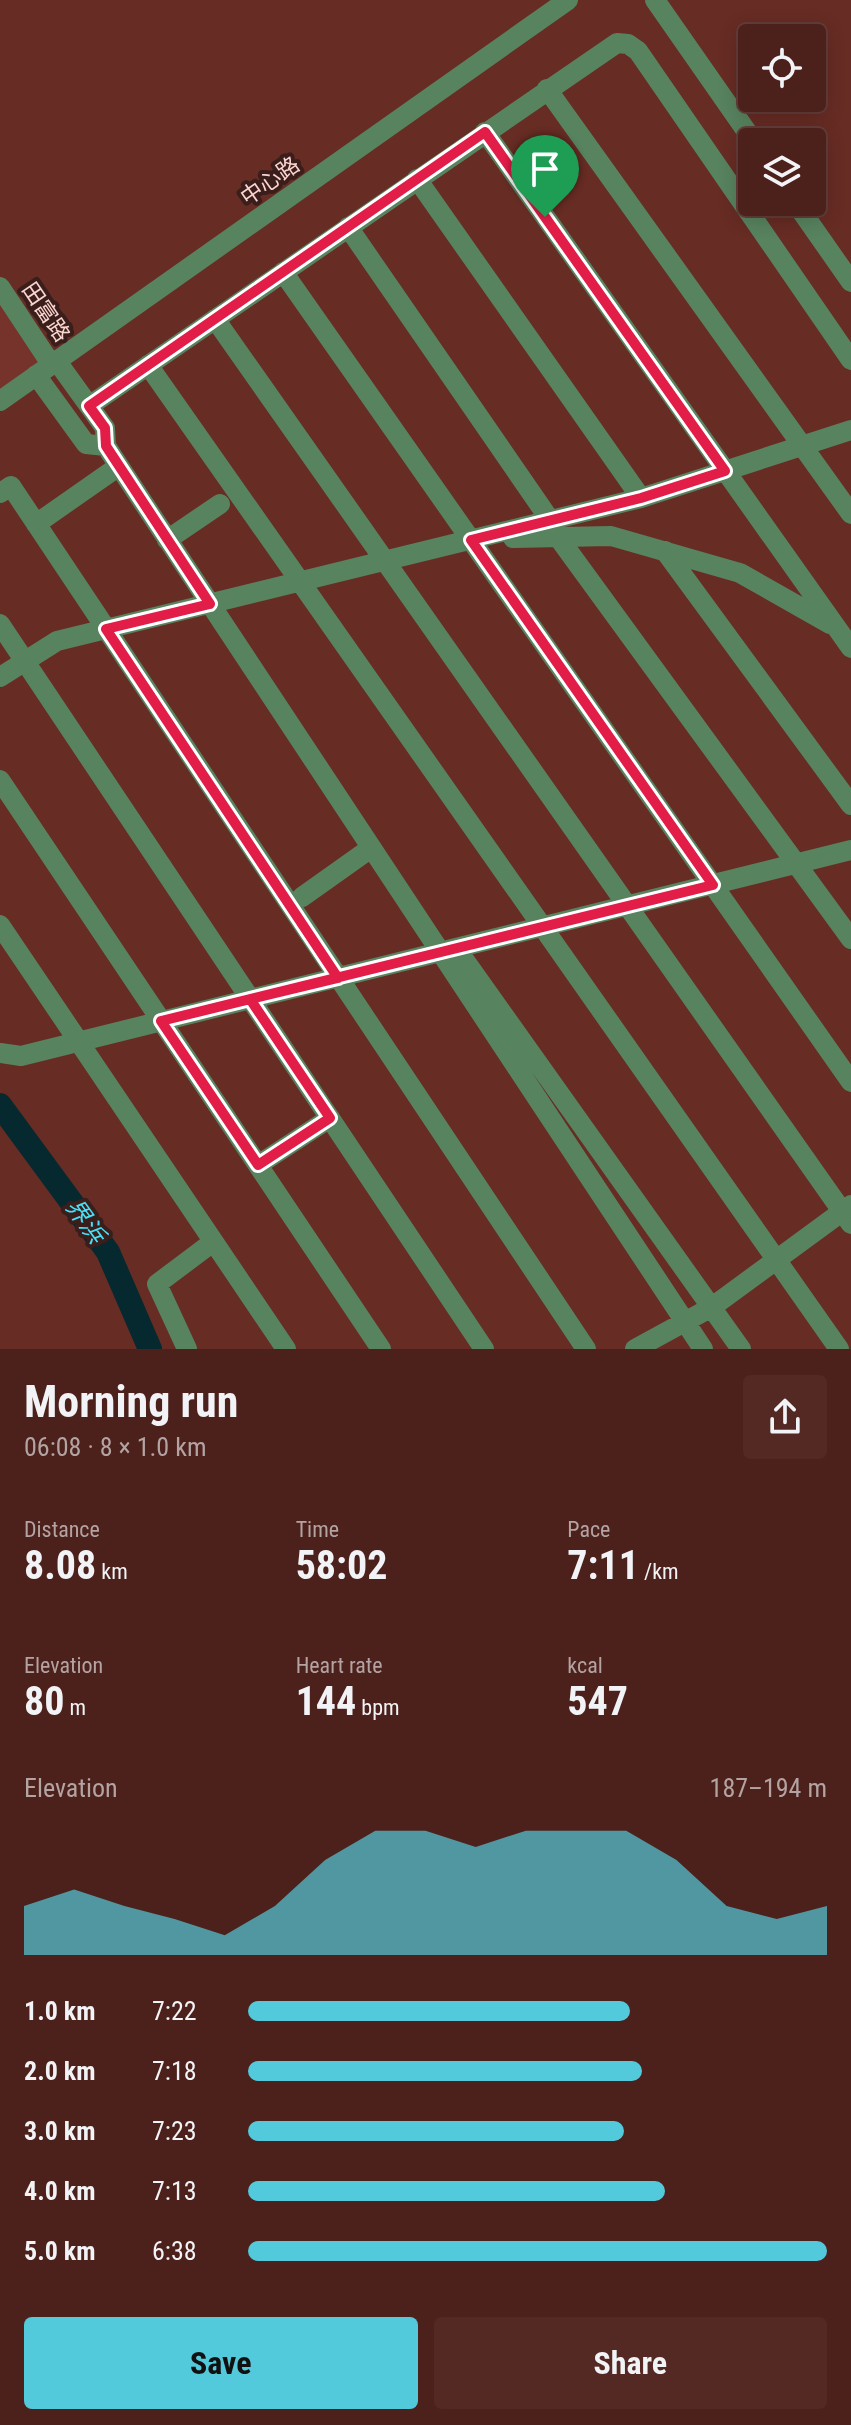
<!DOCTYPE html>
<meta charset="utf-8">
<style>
body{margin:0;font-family:"Roboto Condensed","Noto Sans SC",sans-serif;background:#542924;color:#f1f3f6;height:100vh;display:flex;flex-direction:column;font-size:30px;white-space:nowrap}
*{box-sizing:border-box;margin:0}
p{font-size:26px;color:#b3a3a3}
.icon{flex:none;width:44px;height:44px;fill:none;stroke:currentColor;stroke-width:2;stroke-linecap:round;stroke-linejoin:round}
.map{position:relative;height:1349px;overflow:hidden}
.panel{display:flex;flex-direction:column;background:#4d211b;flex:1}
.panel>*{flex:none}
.buttons{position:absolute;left:738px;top:24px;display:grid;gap:16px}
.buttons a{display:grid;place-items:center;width:88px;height:88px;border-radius:8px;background:#4d211b;box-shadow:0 4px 20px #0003,0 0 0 2px #643e3a;font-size:40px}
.pin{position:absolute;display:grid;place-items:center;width:68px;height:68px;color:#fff;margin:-82px -34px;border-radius:50% 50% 50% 0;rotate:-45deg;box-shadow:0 0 8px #0007}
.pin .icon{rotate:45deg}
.round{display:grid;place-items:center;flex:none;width:84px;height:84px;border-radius:8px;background:#542924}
.head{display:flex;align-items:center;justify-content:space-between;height:136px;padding:0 24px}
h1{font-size:44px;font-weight:700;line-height:60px}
.stats{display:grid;grid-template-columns:repeat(3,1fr);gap:12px;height:136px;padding:8px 24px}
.stats div{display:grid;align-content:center}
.stats b{font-size:40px;font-weight:700}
.stats small{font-size:22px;font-weight:400}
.stats p{font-size:22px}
.chart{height:224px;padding:16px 24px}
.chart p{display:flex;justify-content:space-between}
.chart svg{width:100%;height:144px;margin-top:8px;fill:#53cadc;opacity:.7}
.action{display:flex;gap:16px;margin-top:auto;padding:16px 24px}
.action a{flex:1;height:92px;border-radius:8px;background:#53cadc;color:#111;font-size:32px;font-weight:700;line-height:92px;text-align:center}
.action a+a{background:#542924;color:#f1f3f6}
ul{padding:0 24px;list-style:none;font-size:26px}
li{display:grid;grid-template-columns:128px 96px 1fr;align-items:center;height:60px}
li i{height:20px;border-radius:10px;background:#53cadc}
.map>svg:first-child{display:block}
.built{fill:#76332b}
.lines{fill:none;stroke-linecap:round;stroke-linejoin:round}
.canal{stroke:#05292e;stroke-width:24}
.minor{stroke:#58835f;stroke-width:20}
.route-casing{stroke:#fff;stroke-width:16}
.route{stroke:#e11d48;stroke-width:10}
.labels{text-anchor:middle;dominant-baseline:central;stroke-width:8;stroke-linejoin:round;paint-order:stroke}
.street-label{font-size:22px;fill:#fbd5cf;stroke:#3a1e1b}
.water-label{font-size:24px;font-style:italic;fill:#45e2f9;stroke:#3a1e1b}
</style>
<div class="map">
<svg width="851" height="1349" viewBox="0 0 851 1349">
<rect width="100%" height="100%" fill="#672c24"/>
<path class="built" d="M 0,282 L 59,368 L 0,408 Z"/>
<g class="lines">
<path class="canal" d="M 0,1105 L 108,1252 L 150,1349"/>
<path class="minor" d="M 655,0 L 754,142
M 547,89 L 851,514
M 485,132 L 851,648
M 417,179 L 641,498
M 795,202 L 851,282
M 348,227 L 550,520
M 283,272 L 851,1082
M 0,287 L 51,364
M 215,319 L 851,1224
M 56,360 L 105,428 L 106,446 L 119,466 L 703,1349
M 148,365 L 839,1349
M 36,375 L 86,444 L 106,446
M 0,401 L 568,0
M 89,406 L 617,43 L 628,44 L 638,51 L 851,360
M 0,493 L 11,486 L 586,1349
M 36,524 L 119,466
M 558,537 L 851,939
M 513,538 L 611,536 L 740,573 L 830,624
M 167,540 L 220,504
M 665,551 L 851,805
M 0,624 L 484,1349
M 0,677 L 57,641 L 641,498 L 851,430
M 0,780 L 381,1349
M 302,897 L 371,848
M 0,925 L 286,1349
M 456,948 L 741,1349
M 0,1053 L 21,1056 L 851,850
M 258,1165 L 330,1118
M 187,1349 L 157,1284 L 213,1242
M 635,1349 L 712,1307 L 851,1205"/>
</g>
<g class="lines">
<defs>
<path id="route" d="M 545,217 L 485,132 L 89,406 L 105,428 L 106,446 L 210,604 L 106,629 L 338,978 L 250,999 L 330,1118 L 258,1165 L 161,1021 C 345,975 529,931 713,885 L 471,540 L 641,498 L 725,471 L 545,217"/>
</defs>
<use href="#route" class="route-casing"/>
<use href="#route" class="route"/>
</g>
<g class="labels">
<g class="street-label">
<text transform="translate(270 181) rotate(-35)">中心路</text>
<text transform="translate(46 312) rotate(56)">田富路</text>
</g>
<g class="water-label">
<text transform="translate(85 1221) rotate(54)">界浜</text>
</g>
</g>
</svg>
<div class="buttons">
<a><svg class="icon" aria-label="locate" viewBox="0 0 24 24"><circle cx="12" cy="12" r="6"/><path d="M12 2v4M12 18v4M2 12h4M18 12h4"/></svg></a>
<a><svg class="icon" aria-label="layers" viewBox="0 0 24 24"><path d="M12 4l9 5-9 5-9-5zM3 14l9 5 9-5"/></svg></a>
</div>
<div class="pin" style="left:545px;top:217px;background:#1e9e55"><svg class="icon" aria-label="arrive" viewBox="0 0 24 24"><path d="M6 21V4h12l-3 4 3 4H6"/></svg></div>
</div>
<section class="panel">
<div class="head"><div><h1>Morning run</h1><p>06:08 · 8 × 1.0 km</p></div><a class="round"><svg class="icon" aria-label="share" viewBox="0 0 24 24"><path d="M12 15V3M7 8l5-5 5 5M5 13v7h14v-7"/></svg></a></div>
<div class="stats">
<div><p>Distance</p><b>8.08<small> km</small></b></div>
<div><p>Time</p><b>58:02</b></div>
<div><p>Pace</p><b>7:11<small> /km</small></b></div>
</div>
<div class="stats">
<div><p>Elevation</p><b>80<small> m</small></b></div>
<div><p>Heart rate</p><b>144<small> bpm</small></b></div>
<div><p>kcal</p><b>547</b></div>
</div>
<div class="chart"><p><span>Elevation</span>187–194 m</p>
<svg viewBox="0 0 160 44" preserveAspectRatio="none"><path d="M0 44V29L10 24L20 29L30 33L40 38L50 29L60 15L70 6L80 6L90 11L100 6L110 6L120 6L130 15L140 29L150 33L160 29V44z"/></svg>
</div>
<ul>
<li><b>1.0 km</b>7:22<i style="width:66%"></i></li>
<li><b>2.0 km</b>7:18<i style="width:68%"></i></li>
<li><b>3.0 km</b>7:23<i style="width:65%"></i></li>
<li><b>4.0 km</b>7:13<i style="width:72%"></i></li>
<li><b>5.0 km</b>6:38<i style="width:100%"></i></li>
</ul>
<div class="action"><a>Save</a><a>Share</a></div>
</section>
